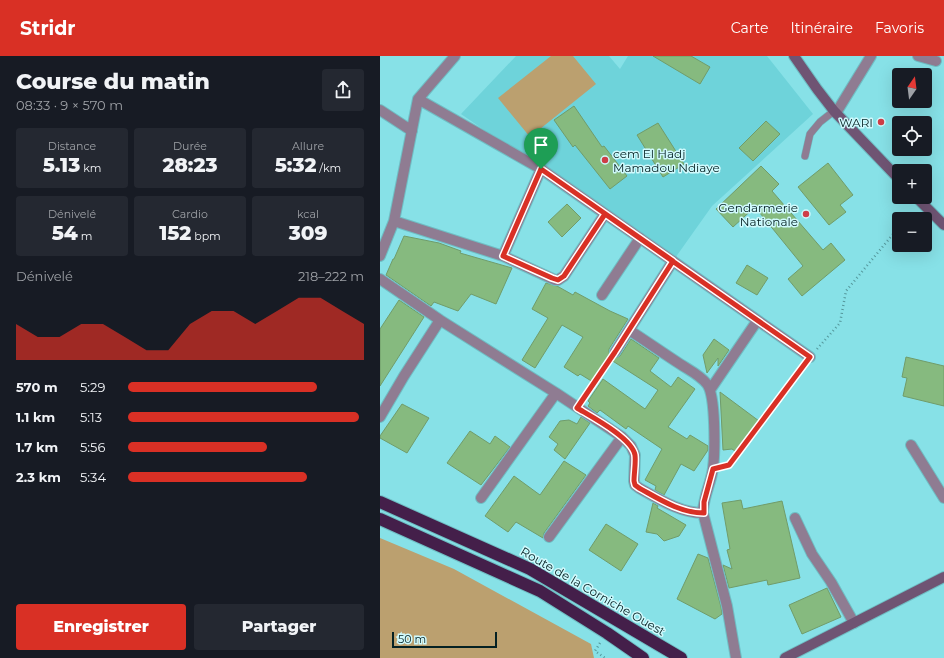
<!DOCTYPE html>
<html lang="fr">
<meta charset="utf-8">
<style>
body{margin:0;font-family:Montserrat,sans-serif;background:#242831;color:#f1f3f6;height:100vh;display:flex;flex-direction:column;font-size:15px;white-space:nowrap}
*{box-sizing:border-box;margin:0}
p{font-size:13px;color:#9ea1a6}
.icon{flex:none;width:22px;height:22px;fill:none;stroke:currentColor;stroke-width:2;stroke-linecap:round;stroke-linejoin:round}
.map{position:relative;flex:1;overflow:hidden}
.panel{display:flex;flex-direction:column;background:#171b24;width:380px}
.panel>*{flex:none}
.needle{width:26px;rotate:14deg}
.tools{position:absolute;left:512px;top:12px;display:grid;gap:8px}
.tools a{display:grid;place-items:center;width:40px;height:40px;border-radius:4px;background:#171b24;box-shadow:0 4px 16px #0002;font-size:20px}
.scale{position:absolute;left:12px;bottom:10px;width:105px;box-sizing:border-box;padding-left:4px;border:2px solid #042123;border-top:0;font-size:11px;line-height:14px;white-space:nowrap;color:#042123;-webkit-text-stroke:3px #d0fafd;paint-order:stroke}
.pin{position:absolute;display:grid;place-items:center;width:34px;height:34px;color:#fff;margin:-41px -17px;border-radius:50% 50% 50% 0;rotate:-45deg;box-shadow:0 0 4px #0007}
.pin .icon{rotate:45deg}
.round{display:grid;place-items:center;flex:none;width:42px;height:42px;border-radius:4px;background:#242831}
.overview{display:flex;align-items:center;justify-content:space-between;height:68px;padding:0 16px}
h1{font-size:22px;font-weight:800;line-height:30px}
.metrics{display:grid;grid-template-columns:repeat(3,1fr);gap:6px;height:68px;padding:4px 16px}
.metrics div{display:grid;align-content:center;border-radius:4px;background:#242831;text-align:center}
.metrics b{font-size:20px;font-weight:800}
.metrics small{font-size:11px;font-weight:400}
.metrics p{font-size:11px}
.chart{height:112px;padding:8px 16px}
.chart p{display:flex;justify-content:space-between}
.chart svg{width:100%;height:72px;margin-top:4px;fill:#d93025;opacity:.7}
.primary-button{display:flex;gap:8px;margin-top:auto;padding:8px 16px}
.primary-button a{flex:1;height:46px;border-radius:4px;background:#d93025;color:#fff;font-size:16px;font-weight:800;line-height:46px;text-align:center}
.primary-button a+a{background:#242831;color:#f1f3f6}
ul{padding:0 16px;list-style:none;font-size:13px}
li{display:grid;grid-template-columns:64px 48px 1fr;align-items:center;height:30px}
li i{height:10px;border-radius:5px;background:#d93025}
header{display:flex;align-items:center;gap:24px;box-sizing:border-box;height:56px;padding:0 20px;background:#d93025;color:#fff}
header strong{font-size:19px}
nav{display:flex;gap:22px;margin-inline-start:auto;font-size:14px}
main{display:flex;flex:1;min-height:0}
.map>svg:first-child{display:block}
.built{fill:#6ed3da}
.green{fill:#bba06f}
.building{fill:#86ba7f;stroke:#709c6a}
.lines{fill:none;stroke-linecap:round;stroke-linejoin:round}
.lane-casing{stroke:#6fbec4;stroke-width:8}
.street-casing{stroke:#6fbec4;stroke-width:12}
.secondary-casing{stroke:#6fbec4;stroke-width:12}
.highway-casing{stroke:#6fbec4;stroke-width:14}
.path{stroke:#54979b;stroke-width:2.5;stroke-dasharray:1 3;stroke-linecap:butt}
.lane{stroke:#8f7c92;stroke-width:7}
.street{stroke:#8f7c92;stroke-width:10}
.secondary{stroke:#6f5473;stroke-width:10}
.highway{stroke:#441f4a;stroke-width:12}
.route-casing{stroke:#fff;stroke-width:8}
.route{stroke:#d93025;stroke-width:5}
.poi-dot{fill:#ce3e47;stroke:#d0fafd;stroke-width:1.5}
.labels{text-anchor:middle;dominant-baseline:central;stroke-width:3;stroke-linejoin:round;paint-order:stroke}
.poi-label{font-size:12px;fill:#042123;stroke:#d0fafd;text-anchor:end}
.street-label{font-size:12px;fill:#042123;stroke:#d0fafd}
</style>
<header>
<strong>Stridr</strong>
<nav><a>Carte</a><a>Itinéraire</a><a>Favoris</a></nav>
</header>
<main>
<section class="panel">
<div class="overview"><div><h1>Course du matin</h1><p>08:33 · 9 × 570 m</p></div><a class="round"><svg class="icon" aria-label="share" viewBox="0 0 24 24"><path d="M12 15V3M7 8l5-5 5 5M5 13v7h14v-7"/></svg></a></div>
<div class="metrics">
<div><p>Distance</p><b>5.13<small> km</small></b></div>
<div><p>Durée</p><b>28:23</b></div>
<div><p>Allure</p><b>5:32<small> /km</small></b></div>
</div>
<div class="metrics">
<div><p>Dénivelé</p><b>54<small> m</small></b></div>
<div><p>Cardio</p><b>152<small> bpm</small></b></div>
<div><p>kcal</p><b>309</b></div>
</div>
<div class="chart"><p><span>Dénivelé</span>218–222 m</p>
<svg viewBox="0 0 160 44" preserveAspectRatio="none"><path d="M0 44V22L10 30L20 30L30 22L40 22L50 30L60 38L70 38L80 22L90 14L100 14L110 22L120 14L130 6L140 6L150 14L160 22V44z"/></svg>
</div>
<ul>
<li><b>570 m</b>5:29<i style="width:80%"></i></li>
<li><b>1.1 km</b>5:13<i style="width:98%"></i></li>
<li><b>1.7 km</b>5:56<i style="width:59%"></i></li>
<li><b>2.3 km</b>5:34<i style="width:76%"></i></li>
</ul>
<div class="primary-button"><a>Enregistrer</a><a>Partager</a></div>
</section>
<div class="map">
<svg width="564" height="602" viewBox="0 0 564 602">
<rect width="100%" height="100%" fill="#87e1e7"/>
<path class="built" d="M 136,0 L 229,0 L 240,13 L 248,0 L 387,0 L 433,58 L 332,150 L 293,205 L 81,58 Z"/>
<path class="green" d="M 171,0 L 193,0 L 216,28 L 150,81 L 118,42 Z
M 0,482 L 74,513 L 211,588 L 214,602 L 0,602 Z"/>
<path class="building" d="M 273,0 L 311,0 L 330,11 L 320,28 Z
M 194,50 L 222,91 L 224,90 L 247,120 L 230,133 L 195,89 L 193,91 L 174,64 Z
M 386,65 L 400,78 L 373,105 L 359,92 Z
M 278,67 L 304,108 L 283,121 L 257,79 Z
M 448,107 L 473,139 L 460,149 L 466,156 L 449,169 L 418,131 Z
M 381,110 L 399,128 L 392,135 L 443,194 L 451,187 L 465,204 L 422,240 L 408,223 L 423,210 L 375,151 L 353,171 L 336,153 Z
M 187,148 L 201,162 L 182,181 L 168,166 Z
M 24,180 L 59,187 L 81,195 L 80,197 L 132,212 L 116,248 L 91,238 L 78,255 L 54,246 L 51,250 L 6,219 L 13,203 L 14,203 Z
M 367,209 L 388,222 L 377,239 L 356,227 Z
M 166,227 L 177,230 L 193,239 L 195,236 L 230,255 L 248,263 L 229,293 L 229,296 L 231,301 L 235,302 L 240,300 L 251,283 L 279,302 L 270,315 L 291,331 L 298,321 L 315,333 L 288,371 L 307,383 L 310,379 L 328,390 L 328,394 L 314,415 L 301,408 L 284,439 L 275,434 L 276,430 L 265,424 L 282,393 L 248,370 L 246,373 L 220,354 L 217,357 L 208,350 L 210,347 L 208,345 L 223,323 L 265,353 L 278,334 L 228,302 L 213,326 L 200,318 L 198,320 L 184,311 L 203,281 L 182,269 L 155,312 L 142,304 L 168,262 L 152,253 Z
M 19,244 L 44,261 L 0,330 L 0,273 Z
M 334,283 L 349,294 L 338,310 L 338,302 L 327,317 L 323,299 Z
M 526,301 L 564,310 L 564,350 L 523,340 L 527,322 L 522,321 Z
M 340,336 L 379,365 L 355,395 L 352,393 L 343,394 Z
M 22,348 L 49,362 L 27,397 L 0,382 L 0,380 Z
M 201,361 L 210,367 L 185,403 L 174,394 L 178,388 L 169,381 L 180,365 L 189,364 L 197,368 Z
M 90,375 L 110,388 L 115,380 L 130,391 L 101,429 L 67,407 Z
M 184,405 L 206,419 L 164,477 L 163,482 L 136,466 L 128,476 L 105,460 L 134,420 L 160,439 Z
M 361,444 L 363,453 L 402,445 L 420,522 L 388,529 L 387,524 L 349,532 L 343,509 L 352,513 L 347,494 L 350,493 L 342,447 Z
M 273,447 L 278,450 L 277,452 L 306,469 L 299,480 L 284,485 L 277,478 L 266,476 Z
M 226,468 L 258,488 L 241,515 L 209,494 Z
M 318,498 L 328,502 L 341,551 L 342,558 L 335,563 L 297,543 Z
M 447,532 L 461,561 L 422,578 L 409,549 Z"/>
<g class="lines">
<defs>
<path id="lane" d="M 425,100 L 430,78 L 440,66 L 454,55"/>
<path id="street" d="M 538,0 L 556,5
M 38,43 L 161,113 L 430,301
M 0,54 L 32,75
M 456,57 L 491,0
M 14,165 L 123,200 L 175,224 L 178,224 L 184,220 L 225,158
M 0,200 L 14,165 L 38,43 L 75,0
M 123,200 L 161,113
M 0,223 L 60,264 L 176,337 L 242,381 L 251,390 L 255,399 L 254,425 L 255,429 L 259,432 C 279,443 300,457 323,457
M 222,239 L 260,182
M 249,274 C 266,285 283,297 300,308 C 309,314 320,319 327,328 C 336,340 335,396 333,412 C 331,428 323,441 323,457 L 347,550 L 356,602
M 235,296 L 293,205
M 330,334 L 377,265
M 0,361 L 24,320 L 60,264
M 531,389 L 564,442
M 101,442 L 176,337
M 415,462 L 432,498 L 451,526 L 474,567
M 169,481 L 242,381"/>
<path id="secondary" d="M 414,0 L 437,33 L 454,55 L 519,123
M 536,141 L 564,169
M 405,602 L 564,521"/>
<path id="highway" d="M 0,446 L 150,513 L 301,602
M 0,463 L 160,535 L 227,577 L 263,602"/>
</defs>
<use href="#lane" class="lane-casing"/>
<use href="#street" class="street-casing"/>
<use href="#secondary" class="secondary-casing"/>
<use href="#highway" class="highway-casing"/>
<path class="path" d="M 526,163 L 534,156
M 437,293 L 460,267 L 466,235 L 519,171
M 203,343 L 229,306
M 343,411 L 349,409 L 424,309
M 220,587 L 215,595 L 225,602"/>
<use href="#lane" class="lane"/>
<use href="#street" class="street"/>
<use href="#secondary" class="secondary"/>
<use href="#highway" class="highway"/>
</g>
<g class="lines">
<defs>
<path id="route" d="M 161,113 L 293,205 L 235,296 L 197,352 C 212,361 252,382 255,399 C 256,407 254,417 254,425 L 255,429 L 259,432 C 279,443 300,457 324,457 L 324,446 L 333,413 L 349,409 L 430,301 C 362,253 293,206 225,158 L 184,220 L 178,224 L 172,222 L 123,200 L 161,113"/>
</defs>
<use href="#route" class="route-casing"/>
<use href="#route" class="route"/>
</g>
<g class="poi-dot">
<circle cx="501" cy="66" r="4"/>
<circle cx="225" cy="104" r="4"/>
<circle cx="426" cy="158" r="4"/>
</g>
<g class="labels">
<g class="poi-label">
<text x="493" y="66">WARI</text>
<text x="233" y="97" text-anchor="start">cem El Hadj<tspan x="233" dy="14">Mamadou Ndiaye</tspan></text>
<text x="418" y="151">Gendarmerie<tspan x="418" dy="14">Nationale</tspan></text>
</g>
<g class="street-label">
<text transform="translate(213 535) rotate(30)">Route de la Corniche Ouest</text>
</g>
</g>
</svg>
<div class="tools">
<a><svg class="needle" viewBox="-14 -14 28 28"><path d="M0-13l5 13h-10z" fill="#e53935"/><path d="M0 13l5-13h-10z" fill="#9ea1a6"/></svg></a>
<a><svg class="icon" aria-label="locate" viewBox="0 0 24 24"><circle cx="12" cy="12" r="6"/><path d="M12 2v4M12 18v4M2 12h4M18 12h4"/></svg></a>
<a>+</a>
<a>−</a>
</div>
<div class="scale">50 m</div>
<div class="pin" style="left:161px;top:113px;background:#1e9e55"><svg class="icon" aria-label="arrive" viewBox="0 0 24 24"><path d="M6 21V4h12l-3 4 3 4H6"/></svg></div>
</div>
</main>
